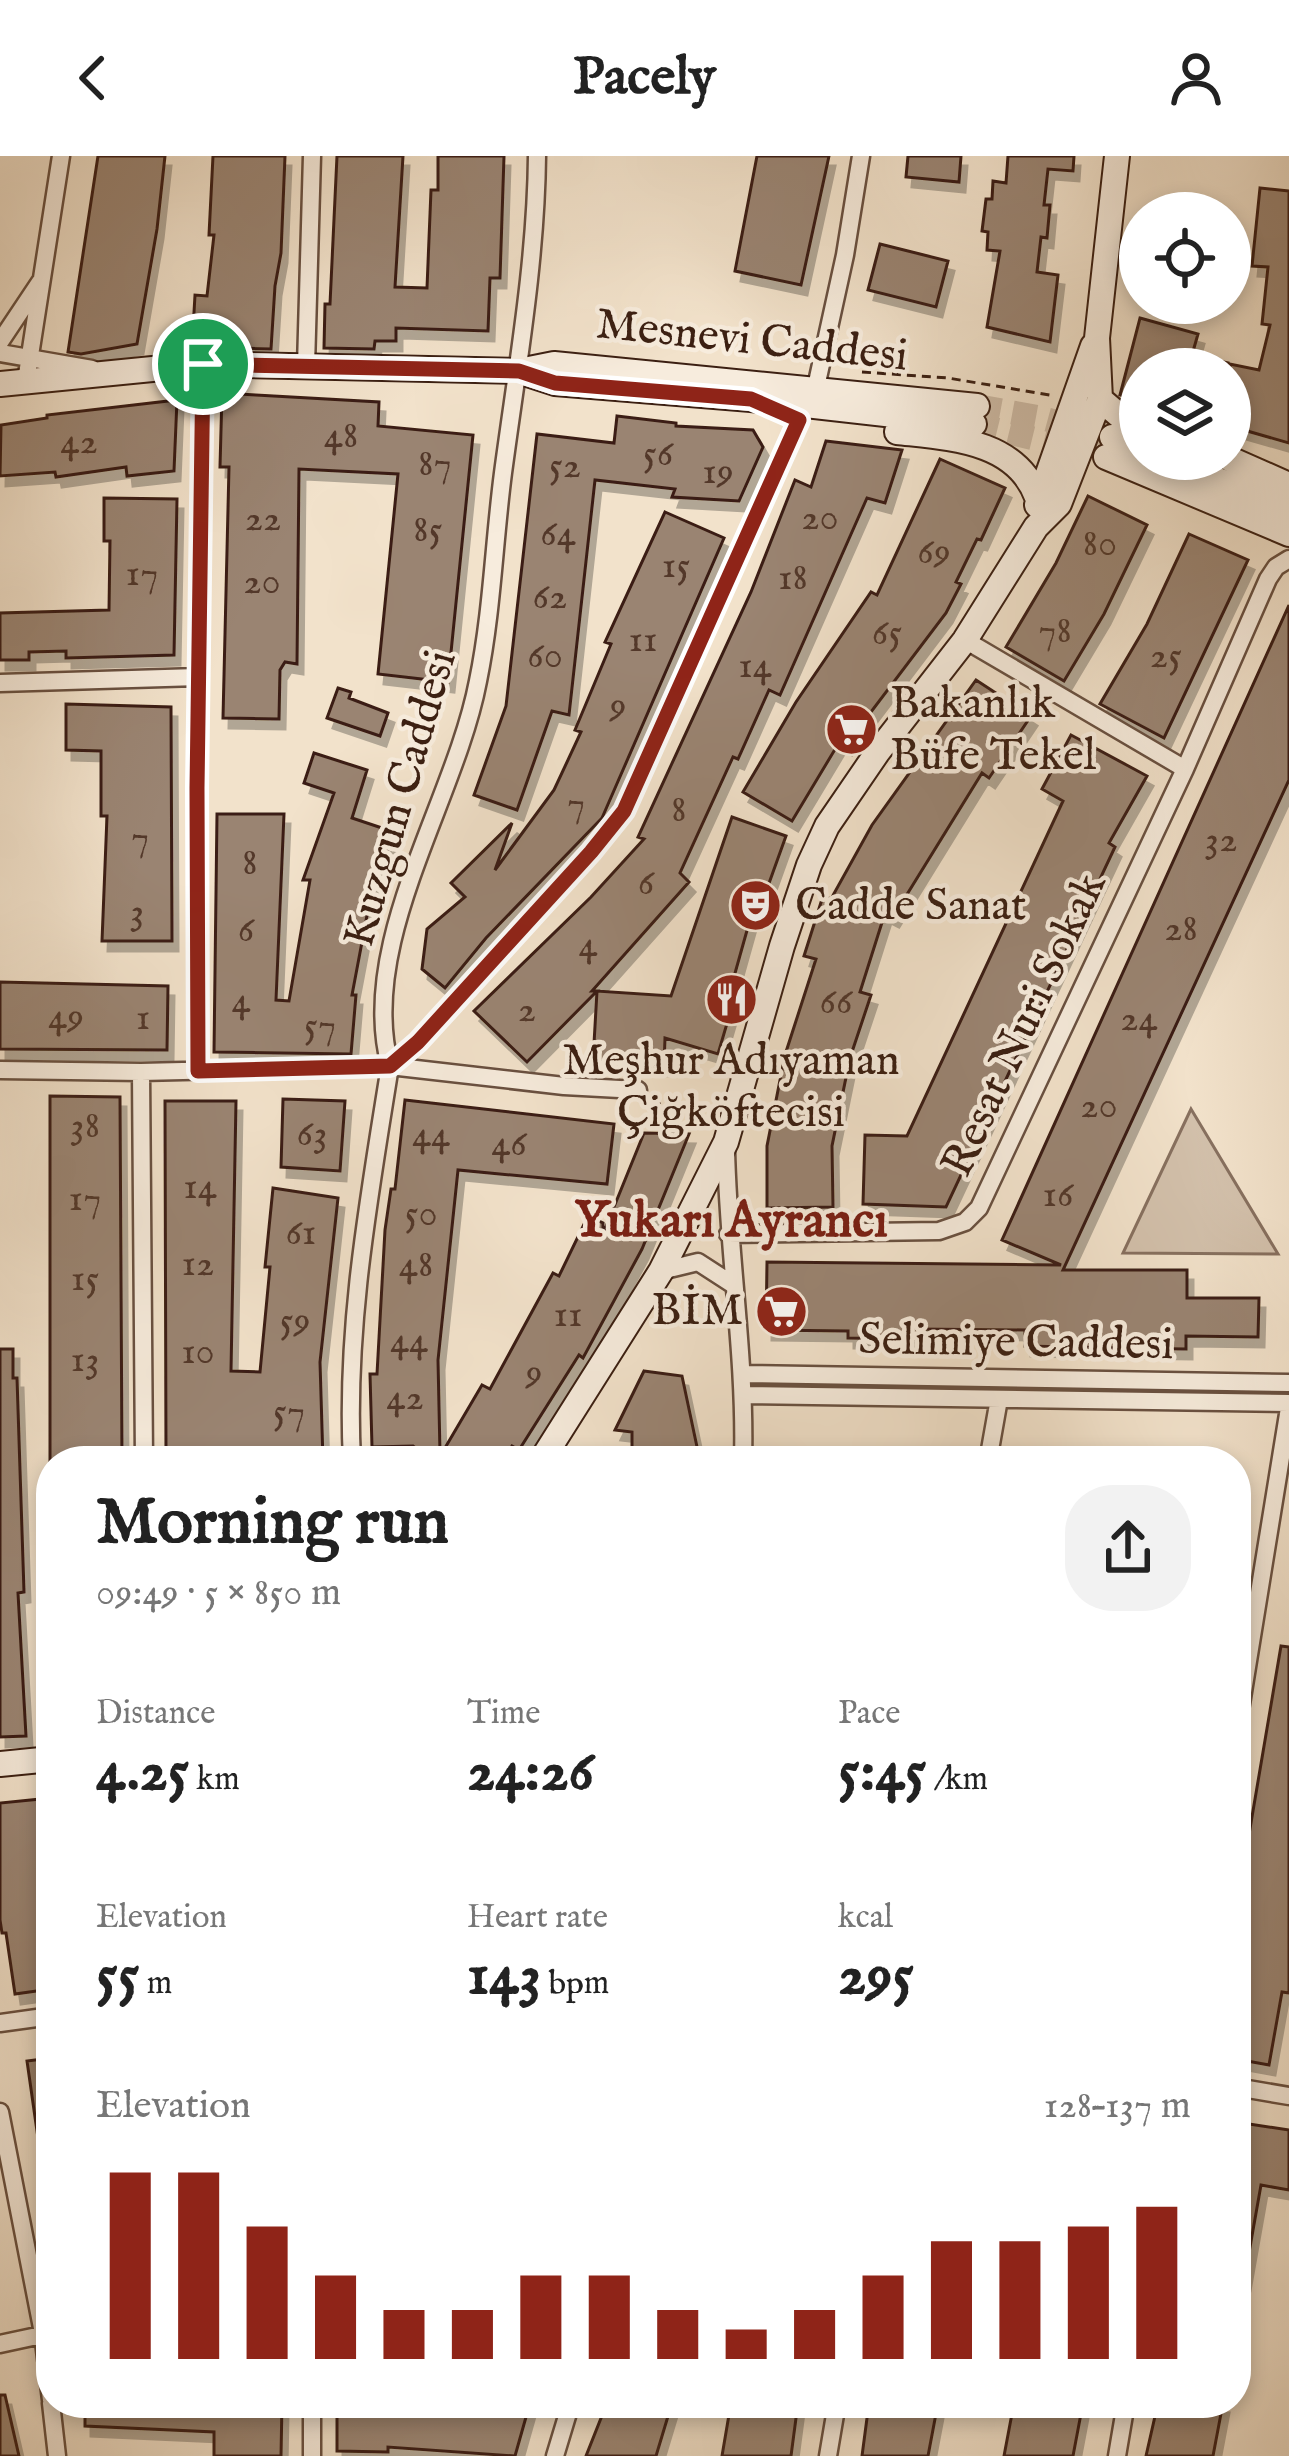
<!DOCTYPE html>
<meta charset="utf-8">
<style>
body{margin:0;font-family:"IM FELL English",serif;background:#f2f2f2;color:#222;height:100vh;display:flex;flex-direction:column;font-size:45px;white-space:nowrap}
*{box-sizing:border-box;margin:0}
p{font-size:39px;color:#767676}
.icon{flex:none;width:66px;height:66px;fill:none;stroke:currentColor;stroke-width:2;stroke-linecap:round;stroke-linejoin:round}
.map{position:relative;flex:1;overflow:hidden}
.panel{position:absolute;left:36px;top:1290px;width:1215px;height:972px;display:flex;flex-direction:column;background:#fff;border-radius:48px;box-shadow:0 6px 18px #0003}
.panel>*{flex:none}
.tools{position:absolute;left:1119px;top:36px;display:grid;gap:24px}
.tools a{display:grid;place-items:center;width:132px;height:132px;border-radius:50%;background:#fff;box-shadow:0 6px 18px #0003;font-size:60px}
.pin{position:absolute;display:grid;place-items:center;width:102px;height:102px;color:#fff;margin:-51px;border:6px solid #fff;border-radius:50%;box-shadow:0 3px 12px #0007}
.round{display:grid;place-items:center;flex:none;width:126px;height:126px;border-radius:48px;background:#f2f2f2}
.head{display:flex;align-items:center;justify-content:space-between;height:204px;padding:0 60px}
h1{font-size:66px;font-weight:700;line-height:90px}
.figures{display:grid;grid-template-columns:repeat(3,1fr);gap:18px;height:204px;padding:12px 60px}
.figures div{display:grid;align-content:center}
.figures b{font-size:60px;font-weight:700}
.figures small{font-size:33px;font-weight:400}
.figures p{font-size:33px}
.chart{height:336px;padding:24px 60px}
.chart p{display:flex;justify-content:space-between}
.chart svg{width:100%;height:216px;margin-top:12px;stroke:#8f2418;stroke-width:6}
header{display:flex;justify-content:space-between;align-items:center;height:156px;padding:0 60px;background:#fff;font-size:54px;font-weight:700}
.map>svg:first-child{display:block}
.green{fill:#d3c1ac;stroke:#87705f;stroke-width:3}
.building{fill:#9a8472;stroke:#3b1f12;stroke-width:3;filter:url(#shadow)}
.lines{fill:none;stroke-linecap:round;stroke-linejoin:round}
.secondary-tunnel{stroke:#cdbba6;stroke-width:24;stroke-dasharray:24 12;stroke-linecap:butt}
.street-casing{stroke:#695040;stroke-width:21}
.secondary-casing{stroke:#3b1f12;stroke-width:28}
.path{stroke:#3b1f12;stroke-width:3;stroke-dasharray:9 6;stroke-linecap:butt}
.street{stroke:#f7ecdd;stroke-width:16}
.secondary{stroke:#f7ecdd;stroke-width:24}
.route-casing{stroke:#fff;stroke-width:24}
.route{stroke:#8f2418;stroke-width:15}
.labels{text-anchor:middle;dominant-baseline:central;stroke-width:9;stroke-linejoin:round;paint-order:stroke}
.number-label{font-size:39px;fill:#53382a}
.street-label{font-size:45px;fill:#3b1f12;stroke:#f7ecdd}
.poi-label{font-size:45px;fill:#3b1f12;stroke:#f7ecdd;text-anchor:start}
.quarter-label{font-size:51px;font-weight:bold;fill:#7a1f14;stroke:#f7ecdd}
</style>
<header><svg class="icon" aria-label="back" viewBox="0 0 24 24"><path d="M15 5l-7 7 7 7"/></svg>Pacely<svg class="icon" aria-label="person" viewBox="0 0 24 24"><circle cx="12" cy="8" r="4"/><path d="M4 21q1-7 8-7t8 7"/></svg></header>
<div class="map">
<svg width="1289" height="2300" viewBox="0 0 1289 2300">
<defs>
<filter id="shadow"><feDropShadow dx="6" dy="10" stdDeviation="0" flood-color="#0004"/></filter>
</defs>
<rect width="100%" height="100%" fill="#f2e2cb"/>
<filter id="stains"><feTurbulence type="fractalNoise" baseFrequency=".00167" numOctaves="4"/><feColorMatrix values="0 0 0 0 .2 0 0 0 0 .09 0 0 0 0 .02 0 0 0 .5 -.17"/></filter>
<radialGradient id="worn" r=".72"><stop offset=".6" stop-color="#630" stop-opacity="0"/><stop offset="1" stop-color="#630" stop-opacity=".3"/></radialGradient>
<path class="green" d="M 1191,953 L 1278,1098 L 1123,1097 Z"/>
<path class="building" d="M 98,0 L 165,0 L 157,73 L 137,188 L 81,198 L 68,196 Z
M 213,0 L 285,0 L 281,97 L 275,130 L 271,193 L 192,191 L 195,139 L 207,140 L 214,79 L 209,79 Z
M 337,0 L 403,0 L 395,131 L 427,132 L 431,34 L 438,34 L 438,0 L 504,0 L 500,122 L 490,122 L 488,175 L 396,172 L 396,185 L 375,185 L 374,193 L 324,192 L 325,148 L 330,148 Z
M 757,0 L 829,0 L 801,129 L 735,115 Z
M 908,0 L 961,0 L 959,26 L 906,21 Z
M 1008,0 L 1074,0 L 1073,15 L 1048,13 L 1044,49 L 1050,49 L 1047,82 L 1041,81 L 1037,116 L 1058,119 L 1050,186 L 987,171 L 1000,95 L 987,94 L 988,76 L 982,75 L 986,43 L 992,43 L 993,25 L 1006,27 Z
M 1260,32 L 1289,35 L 1289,287 L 1230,270 L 1230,208 L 1259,214 L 1270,169 L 1262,168 L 1268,111 L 1252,110 Z
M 880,88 L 948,105 L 936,151 L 868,134 Z
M 1140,162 L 1198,178 L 1192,199 L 1228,207 L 1227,213 L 1140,213 L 1140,244 L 1120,239 Z
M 222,237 L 379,246 L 378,270 L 473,279 L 448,526 L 378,518 L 398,318 L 299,313 L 297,508 L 285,506 L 280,514 L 279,563 L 223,562 L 229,311 L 220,311 Z
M 177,244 L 174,315 L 127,320 L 126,311 L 56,321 L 55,316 L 0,320 L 1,269 L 47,262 L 47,259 Z
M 617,260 L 676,267 L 676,270 L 753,274 L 763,291 L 739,345 L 672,341 L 675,333 L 595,324 L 569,559 L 552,555 L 517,654 L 474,639 L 506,550 L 537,278 L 614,287 Z
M 826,285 L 902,294 L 885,347 L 867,342 L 780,539 L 769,534 L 738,603 L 733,601 L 680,717 L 689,726 L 592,835 L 597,835 L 527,906 L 474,855 L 591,741 L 644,683 L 638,681 L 751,436 L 795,324 L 811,331 Z
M 940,303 L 1005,332 L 981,384 L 977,383 L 956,426 L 961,428 L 946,457 L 846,589 L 840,585 L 792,665 L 743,636 L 796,546 L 871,436 L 877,439 Z
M 1088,340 L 1147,369 L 1104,458 L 1064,525 L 1006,491 L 1056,407 Z
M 104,342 L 177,343 L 174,499 L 66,502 L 66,495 L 29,496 L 29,504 L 0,504 L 0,457 L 109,454 L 110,385 L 104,385 Z
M 665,356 L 724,382 L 602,662 L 486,782 L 445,832 L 422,813 L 427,773 L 465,741 L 451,727 L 512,667 L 495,714 L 554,634 L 581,576 L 575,574 L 611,488 L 605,486 Z
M 1189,378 L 1248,404 L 1164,582 L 1100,548 L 1147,468 Z
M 1289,449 L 1289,624 L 1063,1114 L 1187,1114 L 1187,1142 L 1259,1142 L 1258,1181 L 1186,1180 L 1186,1193 L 1116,1192 L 1025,1190 L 1025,1174 L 917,1173 L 917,1183 L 848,1182 L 848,1175 L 766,1174 L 767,1106 L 1061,1109 L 1002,1084 Z
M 976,524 L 1031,560 L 989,622 L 982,617 L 893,761 L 885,757 L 860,836 L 871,839 L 850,902 L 832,990 L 833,1051 L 767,1052 L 767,990 L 785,899 L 816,803 L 804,800 L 823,740 L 831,743 L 872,669 Z
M 338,532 L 351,536 L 349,542 L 388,557 L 380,580 L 327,562 Z
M 66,548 L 171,551 L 172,785 L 102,785 L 107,660 L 101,660 L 101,595 L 66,594 Z
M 1071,579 L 1147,620 L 1109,687 L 1115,691 L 946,1051 L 863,1048 L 865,979 L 907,980 L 1063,645 L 1042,633 Z
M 314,597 L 367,614 L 352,662 L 394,676 L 369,749 L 352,839 L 356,839 L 351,898 L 214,896 L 217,658 L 284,658 L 276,844 L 289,845 L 310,724 L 303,724 L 334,637 L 304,627 Z
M 732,661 L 786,680 L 759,755 L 753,753 L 730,835 L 736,837 L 718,898 L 665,882 L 664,910 L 593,905 L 597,835 L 671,840 Z
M 0,826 L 168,830 L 167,894 L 0,893 Z
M 50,940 L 120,941 L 122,1305 L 50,1305 Z
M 283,943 L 345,945 L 340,1015 L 281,1011 Z
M 405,944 L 614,968 L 607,1028 L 458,1014 L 438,1204 L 440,1297 L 422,1297 L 413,1290 L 372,1291 L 370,1218 L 377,1218 L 385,1074 L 391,1033 L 395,1033 Z
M 165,945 L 236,945 L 231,1215 L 260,1216 L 270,1111 L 265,1111 L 273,1032 L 338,1042 L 320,1206 L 323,1305 L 166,1305 Z
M 644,977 L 689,978 L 642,1093 L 583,1202 L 579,1199 L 519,1294 L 512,1290 L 503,1305 L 447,1305 L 452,1297 L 442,1297 L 482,1229 L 490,1233 L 553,1117 L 559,1120 L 588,1060 L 603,1067 L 603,1078 Z
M 0,1193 L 13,1193 L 13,1222 L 17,1222 L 24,1436 L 18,1437 L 26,1580 L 0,1581 Z
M 644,1215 L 682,1220 L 700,1305 L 632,1305 L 632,1276 L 615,1274 Z
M 1281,1490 L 1289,1491 L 1289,1837 L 1282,1836 L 1269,1909 L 1236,1903 L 1236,1755 Z
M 51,1642 L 51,1833 L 15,1838 L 6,1777 L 2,1777 L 0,1764 L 0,1647 Z
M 51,1902 L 51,2009 L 42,2010 L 27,1905 Z
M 1236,1966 L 1289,1974 L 1289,2034 L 1261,2029 L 1244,2125 L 1236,2125 Z
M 0,2239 L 5,2239 L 19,2300 L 0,2300 Z
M 85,2247 L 282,2247 L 281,2300 L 214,2300 L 214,2276 L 85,2270 Z
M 337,2247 L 530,2247 L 515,2300 L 388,2291 L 388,2296 L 337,2295 Z
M 607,2247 L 672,2247 L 656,2300 L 586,2300 Z
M 731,2247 L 798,2247 L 791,2300 L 722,2300 Z
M 869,2247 L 938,2247 L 928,2300 L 862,2300 Z
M 1014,2247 L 1083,2247 L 1073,2300 L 1004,2300 Z
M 1158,2247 L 1223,2247 L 1213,2300 L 1146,2300 Z"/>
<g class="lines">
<path class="secondary-tunnel" d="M 977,250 L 1042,262 L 1112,281
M 974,268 L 1077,293"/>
<defs>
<path id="street" d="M 0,186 L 40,126
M 0,197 L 92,213
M 306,210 L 312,0
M 26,225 L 61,0
M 816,231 L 845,99 L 861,0
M 965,484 L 1185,613
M 0,527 L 198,521
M 390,910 L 419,886 L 591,696 L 624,655 L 799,264
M 0,914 L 141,916 L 390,910 L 564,930 L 638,934
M 198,915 L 198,521 L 203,208
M 141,916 L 144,1305
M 726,993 C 728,1097 746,1201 743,1305
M 728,1078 L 939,1075 L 965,1066 L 979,1052 L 1185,613 L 1268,423 L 1276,411 L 1289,403
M 661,1115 L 698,1106 L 732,1128
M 742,1218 L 1289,1227
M 745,1239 L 1289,1247
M 352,1305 C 345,1172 369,1042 390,910 C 357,786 455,646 478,525 C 492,457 494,386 503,317 C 517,212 536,106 537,0
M 988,1305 L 999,1243
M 1236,1579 L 1289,1252
M 0,1867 L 51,1860
M 1236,1931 L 1289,1940
M 0,1956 L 43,2177 L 51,2244
M 0,2188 L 51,2177
M 51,2247 L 57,2300
M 312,2247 L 312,2300
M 555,2300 L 571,2247
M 828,2300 L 837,2247
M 1117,2300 L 1126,2247"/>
<path id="secondary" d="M 521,216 L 555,227 L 751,243 L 974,268
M 0,228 L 203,208 L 519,215 L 554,208 L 977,250
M 1100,243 L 1121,261 L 1140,268
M 897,276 C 950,282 1016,284 1037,341
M 1112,281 L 1140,292
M 1106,301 L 1289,378
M 1168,303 L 1289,354
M 1230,303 L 1289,329
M 1037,349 L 1093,190
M 541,1305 L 661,1115 L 726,986 L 782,790 L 809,709 L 827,670 L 877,597 L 965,484 L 1036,371 L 1059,348 L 1100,243 L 1097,182 L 1117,0
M 0,1608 L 51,1603"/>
</defs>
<use href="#street" class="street-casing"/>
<use href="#secondary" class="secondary-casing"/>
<path class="path" d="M 862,216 L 948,222 L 1055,240
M 652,947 L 714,955"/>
<use href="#street" class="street"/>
<use href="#secondary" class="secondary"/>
</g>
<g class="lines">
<defs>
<path id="route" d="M 203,208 L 519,215 L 555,227 L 751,243 L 799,264 L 624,655 L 591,696 L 418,886 L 390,910 L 198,915 L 197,632 Z"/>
</defs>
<use href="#route" class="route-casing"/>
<use href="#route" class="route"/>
</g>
<defs>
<symbol id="supermarket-disc" viewBox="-11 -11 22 22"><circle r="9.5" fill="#8f2418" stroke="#f7ecdd"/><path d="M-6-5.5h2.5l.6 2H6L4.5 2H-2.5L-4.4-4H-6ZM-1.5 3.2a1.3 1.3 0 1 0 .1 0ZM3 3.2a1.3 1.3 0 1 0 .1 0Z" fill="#fff"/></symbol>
<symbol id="theatre-disc" viewBox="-11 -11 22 22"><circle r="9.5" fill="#8f2418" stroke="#f7ecdd"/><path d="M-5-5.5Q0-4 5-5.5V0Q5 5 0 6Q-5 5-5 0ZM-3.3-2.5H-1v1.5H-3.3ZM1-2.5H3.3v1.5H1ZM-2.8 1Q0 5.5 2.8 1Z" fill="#fff"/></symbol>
<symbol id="restaurant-disc" viewBox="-11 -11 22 22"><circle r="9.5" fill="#8f2418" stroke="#f7ecdd"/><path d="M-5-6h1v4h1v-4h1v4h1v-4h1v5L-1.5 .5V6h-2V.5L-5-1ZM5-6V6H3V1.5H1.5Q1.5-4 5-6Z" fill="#fff"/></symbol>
</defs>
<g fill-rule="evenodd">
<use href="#supermarket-disc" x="822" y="544" width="59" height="59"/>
<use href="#theatre-disc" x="726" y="720" width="59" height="59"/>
<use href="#restaurant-disc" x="702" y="814" width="59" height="59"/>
<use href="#supermarket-disc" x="752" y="1126" width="59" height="59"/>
</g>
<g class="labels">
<g class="number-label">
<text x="341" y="280">48</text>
<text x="79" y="286">42</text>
<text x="658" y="298">56</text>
<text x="435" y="308">87</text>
<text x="565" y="310">52</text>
<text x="718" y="316">19</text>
<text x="820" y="362">20</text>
<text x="263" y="363">22</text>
<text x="428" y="374">85</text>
<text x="558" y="378">64</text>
<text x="1100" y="388">80</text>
<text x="934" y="396">69</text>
<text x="676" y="410">15</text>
<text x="142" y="418">17</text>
<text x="793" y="422">18</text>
<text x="262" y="426">20</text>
<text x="550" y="441">62</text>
<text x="1055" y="475">78</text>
<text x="887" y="477">65</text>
<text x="643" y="484">11</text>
<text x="545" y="500">60</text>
<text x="1166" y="500">25</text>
<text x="755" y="510">14</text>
<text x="618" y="550">9</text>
<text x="576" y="648">7</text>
<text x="679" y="654">8</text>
<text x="140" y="682">7</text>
<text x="1221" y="684">32</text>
<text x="250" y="707">8</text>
<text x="646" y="727">6</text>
<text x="137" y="756">3</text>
<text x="1181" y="773">28</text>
<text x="246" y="774">6</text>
<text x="588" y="789">4</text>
<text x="241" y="845">4</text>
<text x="836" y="846">66</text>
<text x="527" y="854">2</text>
<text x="66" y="861">49</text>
<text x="143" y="862">1</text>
<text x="1139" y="863">24</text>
<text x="320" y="870">57</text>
<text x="1099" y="950">20</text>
<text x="85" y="970">38</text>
<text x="312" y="978">63</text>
<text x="431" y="979">44</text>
<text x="509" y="988">46</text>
<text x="200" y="1031">14</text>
<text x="1058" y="1039">16</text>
<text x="85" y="1043">17</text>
<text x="421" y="1058">50</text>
<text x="301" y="1077">61</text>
<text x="198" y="1108">12</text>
<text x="416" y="1109">48</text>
<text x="85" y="1123">15</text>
<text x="568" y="1159">11</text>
<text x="295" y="1165">59</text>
<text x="409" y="1185">44</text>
<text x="198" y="1196">10</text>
<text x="85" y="1204">13</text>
<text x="534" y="1217">9</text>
<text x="405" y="1242">42</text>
<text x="289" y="1256">57</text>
</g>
<g class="street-label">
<text transform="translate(752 185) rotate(6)">Mesnevi Caddesi</text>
<text transform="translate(401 643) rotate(-74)">Kuzgun Caddesi</text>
<text transform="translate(1025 869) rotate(-65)">Resat Nuri Sokak</text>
<text transform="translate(1016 1187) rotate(1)">Selimiye Caddesi</text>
</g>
<g class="poi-label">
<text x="890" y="548">Bakanlık<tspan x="890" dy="52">Büfe Tekel</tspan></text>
<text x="795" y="750">Cadde Sanat</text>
<text x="731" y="905" text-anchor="middle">Meşhur Adıyaman<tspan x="731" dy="52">Çiğköftecisi</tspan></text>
<text x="743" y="1155" text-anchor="end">BİM</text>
</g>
<g class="quarter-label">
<text x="731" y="1066">Yukarı Ayrancı</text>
</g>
</g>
<rect width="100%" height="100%" filter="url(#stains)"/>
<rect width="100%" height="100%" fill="url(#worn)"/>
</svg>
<div class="tools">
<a><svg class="icon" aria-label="locate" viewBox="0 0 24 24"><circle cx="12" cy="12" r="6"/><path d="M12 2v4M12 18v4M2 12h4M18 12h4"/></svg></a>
<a><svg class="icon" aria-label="layers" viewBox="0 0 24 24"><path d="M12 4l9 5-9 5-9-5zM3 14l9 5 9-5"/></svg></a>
</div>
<div class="pin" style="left:203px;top:208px;background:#1e9e55"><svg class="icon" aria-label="arrive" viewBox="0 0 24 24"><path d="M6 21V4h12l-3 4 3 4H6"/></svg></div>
<section class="panel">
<div class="head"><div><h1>Morning run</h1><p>09:49 · 5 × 850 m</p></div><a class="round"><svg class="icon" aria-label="share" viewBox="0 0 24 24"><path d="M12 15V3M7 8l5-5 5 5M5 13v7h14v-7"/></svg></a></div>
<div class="figures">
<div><p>Distance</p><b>4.25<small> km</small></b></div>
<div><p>Time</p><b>24:26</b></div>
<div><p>Pace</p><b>5:45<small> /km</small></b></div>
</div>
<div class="figures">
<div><p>Elevation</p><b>55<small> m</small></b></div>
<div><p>Heart rate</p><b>143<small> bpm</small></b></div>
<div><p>kcal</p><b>295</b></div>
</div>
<div class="chart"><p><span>Elevation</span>128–137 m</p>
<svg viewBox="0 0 160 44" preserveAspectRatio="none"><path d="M5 44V6M15 44V6M25 44V17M35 44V27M45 44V34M55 44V34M65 44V27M75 44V27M85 44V34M95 44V38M105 44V34M115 44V27M125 44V20M135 44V20M145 44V17M155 44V13"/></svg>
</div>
</section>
</div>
